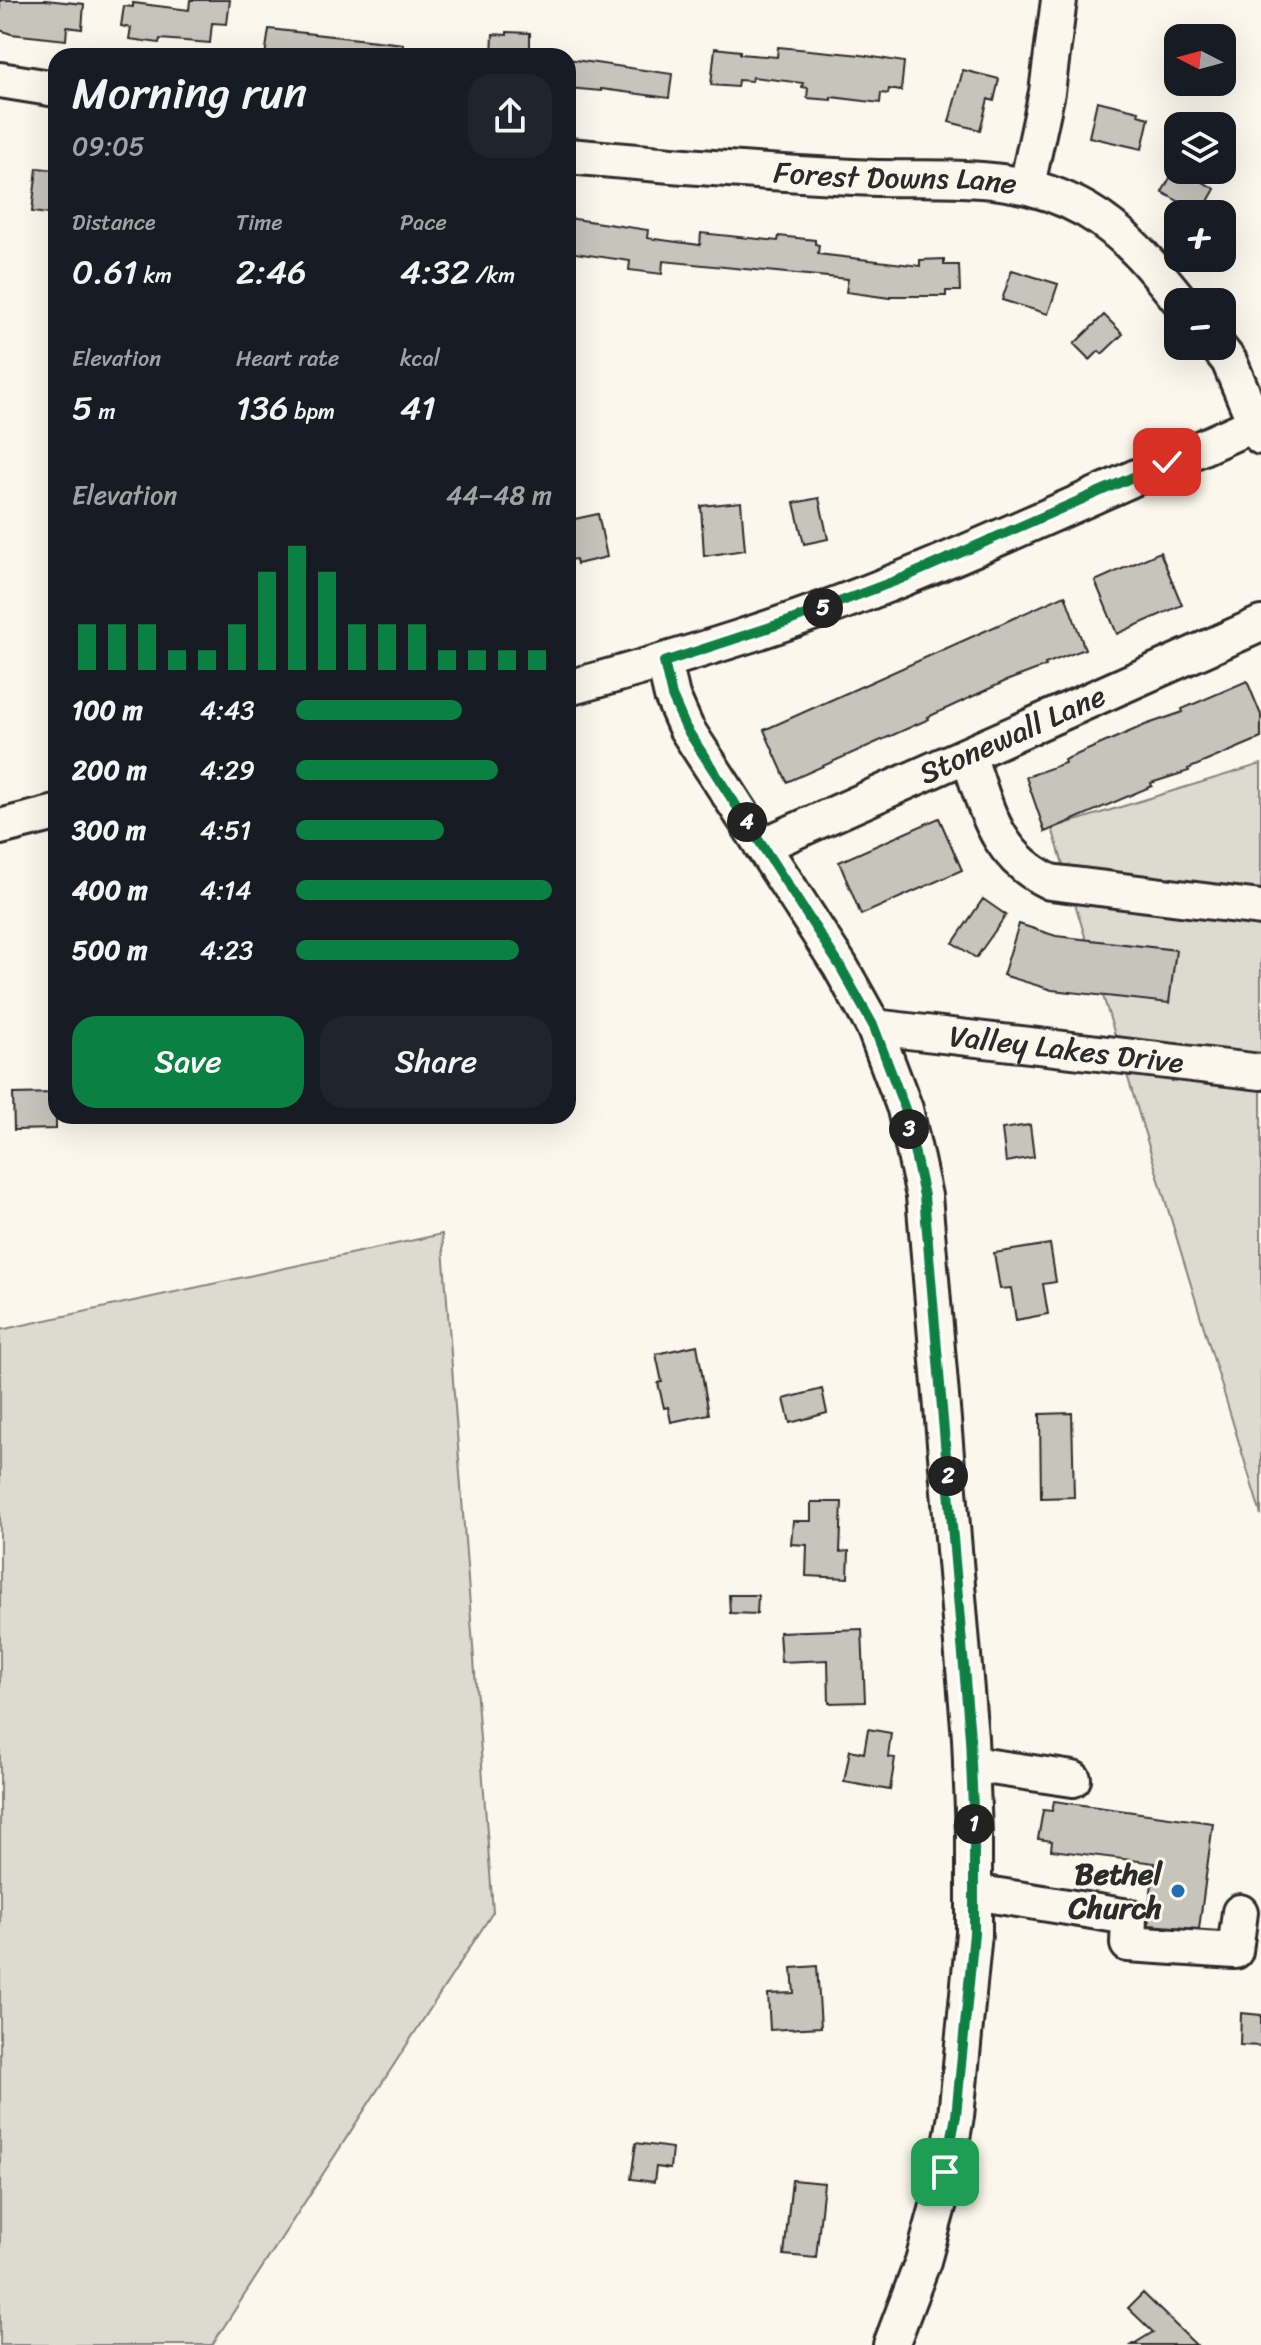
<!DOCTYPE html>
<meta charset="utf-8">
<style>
body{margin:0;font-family:Sriracha,sans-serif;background:#20242c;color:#f1f3f6;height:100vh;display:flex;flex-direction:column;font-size:30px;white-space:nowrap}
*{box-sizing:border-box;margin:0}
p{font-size:26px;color:#9ea1a6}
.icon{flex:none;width:44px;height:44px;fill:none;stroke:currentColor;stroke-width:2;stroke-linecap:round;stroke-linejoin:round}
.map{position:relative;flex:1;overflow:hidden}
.drawer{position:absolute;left:48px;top:48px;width:528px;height:1076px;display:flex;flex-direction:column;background:#171b24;border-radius:24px;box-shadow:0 8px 32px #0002}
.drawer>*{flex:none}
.needle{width:52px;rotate:276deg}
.fabs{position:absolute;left:1164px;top:24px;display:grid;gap:16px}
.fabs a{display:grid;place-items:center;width:72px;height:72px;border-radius:16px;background:#171b24;box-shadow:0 8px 32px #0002;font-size:40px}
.pin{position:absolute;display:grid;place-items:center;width:68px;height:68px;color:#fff;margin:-34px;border-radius:16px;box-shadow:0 4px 12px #0006}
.km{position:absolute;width:40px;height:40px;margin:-20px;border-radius:50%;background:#222;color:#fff;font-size:22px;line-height:40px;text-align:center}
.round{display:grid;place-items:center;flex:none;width:84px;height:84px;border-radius:24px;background:#20242c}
.overview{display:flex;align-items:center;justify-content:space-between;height:136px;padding:0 24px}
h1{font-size:44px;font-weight:600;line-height:60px}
.stats{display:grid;grid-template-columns:repeat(3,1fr);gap:12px;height:136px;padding:8px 24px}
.stats div{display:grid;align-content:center}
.stats b{font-size:34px;font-weight:600}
.stats small{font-size:22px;font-weight:400}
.stats p{font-size:22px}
.chart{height:224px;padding:16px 24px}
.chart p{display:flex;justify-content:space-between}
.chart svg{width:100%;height:144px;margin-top:8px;stroke:#0b8043;stroke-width:6}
.primary-button{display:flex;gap:16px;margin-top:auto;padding:16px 24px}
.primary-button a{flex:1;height:92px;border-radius:24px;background:#0b8043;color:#fff;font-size:32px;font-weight:600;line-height:92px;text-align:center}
.primary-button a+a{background:#20242c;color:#f1f3f6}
ul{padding:0 24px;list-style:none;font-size:26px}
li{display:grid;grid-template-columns:128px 96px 1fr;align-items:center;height:60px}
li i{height:20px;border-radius:10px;background:#0b8043}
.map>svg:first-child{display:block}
.green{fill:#dddad0;stroke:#84827e;stroke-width:2}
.building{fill:#c7c4bc;stroke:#2b2b2b;stroke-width:2}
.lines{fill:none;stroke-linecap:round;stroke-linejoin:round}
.minor-casing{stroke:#2b2b2b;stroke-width:40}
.minor{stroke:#fbf7ec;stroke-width:34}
.route-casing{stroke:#fff;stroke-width:16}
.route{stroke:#0b8043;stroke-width:10}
.poi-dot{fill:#1f6fb2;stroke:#fbf7ec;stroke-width:3}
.labels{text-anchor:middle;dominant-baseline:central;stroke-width:6;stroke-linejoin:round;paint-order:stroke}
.street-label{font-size:30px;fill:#2b2b2b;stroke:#fbf7ec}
.poi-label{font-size:30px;font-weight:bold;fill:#2b2b2b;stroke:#fbf7ec;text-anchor:end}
</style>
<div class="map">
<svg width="1261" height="2345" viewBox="0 0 1261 2345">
<rect width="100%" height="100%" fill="#fbf7ec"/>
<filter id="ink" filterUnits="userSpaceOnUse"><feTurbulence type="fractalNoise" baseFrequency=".0125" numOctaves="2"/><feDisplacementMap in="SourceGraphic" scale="16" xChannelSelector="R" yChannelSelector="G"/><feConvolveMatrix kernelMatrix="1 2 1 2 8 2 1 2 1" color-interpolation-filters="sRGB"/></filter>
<g filter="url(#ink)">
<path class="green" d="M 1261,764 L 1261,1515 L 1052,828 Z
M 442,1234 L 493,1912 L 212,2345 L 0,2345 L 0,1330 Z"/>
<path class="building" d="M 0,0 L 45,0 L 84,4 L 82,29 L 67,27 L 66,40 L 11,34 L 0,30 Z
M 190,0 L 230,0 L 227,24 L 212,23 L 210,43 L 160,39 L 159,43 L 129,39 L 131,28 L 121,26 L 124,6 L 133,7 L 133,3 L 189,10 Z
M 269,29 L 403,44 L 402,56 L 265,56 Z
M 507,32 L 530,33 L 530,56 L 492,56 L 493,34 L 507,35 Z
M 778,47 L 861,55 L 904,62 L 901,91 L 889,89 L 888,94 L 881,93 L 880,103 L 831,97 L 831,100 L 807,98 L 808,88 L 802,87 L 803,83 L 753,77 L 752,81 L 738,80 L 737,87 L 711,85 L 715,48 L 740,51 L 740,54 L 777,57 Z
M 568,59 L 672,74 L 669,98 L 601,89 L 601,91 L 568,88 Z
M 963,70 L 999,79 L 994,101 L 988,99 L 980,130 L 949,122 Z
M 1097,101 L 1139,111 L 1138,115 L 1149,118 L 1142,149 L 1089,137 Z
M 1176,167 L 1215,189 L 1201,214 L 1162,192 Z
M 37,168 L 56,170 L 56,215 L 32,212 Z
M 568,218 L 648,230 L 647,238 L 700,245 L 701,233 L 778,241 L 779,236 L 815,240 L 815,244 L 819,245 L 818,254 L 920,266 L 920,260 L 944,259 L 944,265 L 959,265 L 960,291 L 946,291 L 946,296 L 890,296 L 890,298 L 846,292 L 848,279 L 663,261 L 662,274 L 629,270 L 630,261 L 568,252 Z
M 1012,270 L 1058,284 L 1048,314 L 1002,300 Z
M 1104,315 L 1123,334 L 1102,354 L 1099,351 L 1090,360 L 1074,344 Z
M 819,498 L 828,539 L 804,544 L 794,503 Z
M 741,502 L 745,550 L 704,556 L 701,506 Z
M 598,514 L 607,557 L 577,564 L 576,559 L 568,560 L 568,531 L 572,531 L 570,520 Z
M 1160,552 L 1182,605 L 1117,634 L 1095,581 Z
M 1065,595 L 1085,649 L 1045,664 L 1046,666 L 1006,681 L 928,717 L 929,719 L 787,782 L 764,730 Z
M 1247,681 L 1261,715 L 1261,738 L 1188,769 L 1189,771 L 1151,783 L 1152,786 L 1045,832 L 1026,777 L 1065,763 L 1064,760 L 1145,725 L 1183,712 L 1182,709 Z
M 939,818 L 962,870 L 861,915 L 839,862 Z
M 983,899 L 1006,915 L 976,958 L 953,943 Z
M 1019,924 L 1056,936 L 1176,950 L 1169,1003 L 1052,990 L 1003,975 Z
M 56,1093 L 56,1129 L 14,1130 L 13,1094 Z
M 1030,1125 L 1034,1157 L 1006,1162 L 1002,1129 Z
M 1050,1244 L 1056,1282 L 1043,1284 L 1048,1314 L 1016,1320 L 1011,1288 L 1000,1289 L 994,1253 Z
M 697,1345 L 709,1414 L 671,1422 L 668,1407 L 664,1408 L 658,1383 L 662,1382 L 656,1354 Z
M 822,1389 L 827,1413 L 790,1423 L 784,1399 Z
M 1072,1413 L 1074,1497 L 1041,1498 L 1040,1414 Z
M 811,1502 L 842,1502 L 840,1552 L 849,1551 L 848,1578 L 806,1576 L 807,1545 L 791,1544 L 793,1521 L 811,1521 Z
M 729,1595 L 758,1595 L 757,1614 L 730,1613 Z
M 862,1629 L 865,1702 L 829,1703 L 828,1660 L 781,1662 L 779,1632 Z
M 868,1729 L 891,1733 L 888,1757 L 895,1758 L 890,1790 L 844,1782 L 850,1750 L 864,1753 Z
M 1054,1801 L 1213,1823 L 1199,1929 L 1149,1925 L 1148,1912 L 1155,1863 L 1051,1850 L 1052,1841 L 1038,1839 L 1043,1810 L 1052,1811 Z
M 817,1966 L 821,2027 L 770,2030 L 768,1994 L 794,1993 L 792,1968 Z
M 1241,2013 L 1261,2015 L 1261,2046 L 1240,2045 Z
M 636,2143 L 672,2148 L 670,2169 L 656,2167 L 654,2182 L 631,2179 Z
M 792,2180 L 824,2183 L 816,2258 L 784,2255 Z
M 1143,2293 L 1196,2345 L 1132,2345 L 1153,2332 L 1128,2308 Z"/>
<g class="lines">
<defs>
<g id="minor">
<path d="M 0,80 L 56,89"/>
<path id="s1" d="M 568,156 C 663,165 758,172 853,177 C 935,182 1011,167 1086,210 C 1126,233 1153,267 1181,302"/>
<path d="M 1027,185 L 1047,92 L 1059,0"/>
<path d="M 1217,346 L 1229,361 L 1261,437"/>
<path d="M 664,662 L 672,696 L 686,728 L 840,966 L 874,1027 L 905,1109 L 924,1196 L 970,1738 L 974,1833 L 974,1933 L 956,2116 L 943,2188 L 923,2261 L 891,2345"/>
<path d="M 568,688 C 682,657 795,623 904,578 C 1024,529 1142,474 1261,421"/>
<path d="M 968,755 C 987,808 994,855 1050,882 L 1261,908"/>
<path d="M 0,827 L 56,813"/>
<path id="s2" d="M 762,846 L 1261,624"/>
<path id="s3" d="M 874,1027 L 1261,1072"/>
<path d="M 971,1764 L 1073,1779"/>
<path d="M 974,1892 L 1129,1917 L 1128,1944 L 1235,1951 L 1240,1912"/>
</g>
</defs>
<use href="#minor" class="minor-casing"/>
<use href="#minor" class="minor"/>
</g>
</g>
<g class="lines" filter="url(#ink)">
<defs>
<path id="route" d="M 945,2172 L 956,2116 L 974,1933 L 974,1833 L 970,1738 L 924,1196 L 905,1109 L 874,1027 L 840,966 L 686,728 L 672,696 L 664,662 L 789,621 L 903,578 L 1167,462"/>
</defs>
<use href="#route" class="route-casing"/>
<use href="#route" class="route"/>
</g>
<circle class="poi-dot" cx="1178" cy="1891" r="8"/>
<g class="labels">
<g class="street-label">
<text stroke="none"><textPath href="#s1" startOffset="328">Forest Downs Lane</textPath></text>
<text stroke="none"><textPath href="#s2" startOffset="274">Stonewall Lane</textPath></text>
<text stroke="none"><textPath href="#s3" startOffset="194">Valley Lakes Drive</textPath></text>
</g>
<g class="poi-label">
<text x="1162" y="1874">Bethel<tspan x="1162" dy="34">Church</tspan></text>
</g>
</g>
</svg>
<div class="fabs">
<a><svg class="needle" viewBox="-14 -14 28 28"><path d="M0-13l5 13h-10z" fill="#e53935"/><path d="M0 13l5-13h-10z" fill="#9ea1a6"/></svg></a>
<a><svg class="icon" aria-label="layers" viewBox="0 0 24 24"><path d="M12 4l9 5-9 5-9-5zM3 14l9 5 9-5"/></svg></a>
<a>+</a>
<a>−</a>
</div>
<div class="pin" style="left:945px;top:2172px;background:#1e9e55"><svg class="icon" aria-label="arrive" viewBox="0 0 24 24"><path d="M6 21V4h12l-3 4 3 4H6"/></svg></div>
<div class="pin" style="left:1167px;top:462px;background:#d93025"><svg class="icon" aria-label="check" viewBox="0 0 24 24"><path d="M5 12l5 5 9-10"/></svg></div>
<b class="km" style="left:974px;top:1824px">1</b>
<b class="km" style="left:948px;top:1476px">2</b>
<b class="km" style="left:909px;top:1129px">3</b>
<b class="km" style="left:747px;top:822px">4</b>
<b class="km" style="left:823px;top:608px">5</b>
<section class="drawer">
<div class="overview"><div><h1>Morning run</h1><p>09:05</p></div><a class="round"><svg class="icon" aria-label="share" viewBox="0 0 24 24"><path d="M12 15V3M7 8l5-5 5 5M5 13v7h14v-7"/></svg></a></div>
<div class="stats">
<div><p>Distance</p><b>0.61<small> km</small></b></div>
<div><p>Time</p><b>2:46</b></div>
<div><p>Pace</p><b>4:32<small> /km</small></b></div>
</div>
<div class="stats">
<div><p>Elevation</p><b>5<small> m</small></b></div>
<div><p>Heart rate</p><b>136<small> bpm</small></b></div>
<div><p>kcal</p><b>41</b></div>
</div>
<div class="chart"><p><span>Elevation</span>44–48 m</p>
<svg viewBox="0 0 160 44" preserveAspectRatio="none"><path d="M5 44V30M15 44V30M25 44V30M35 44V38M45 44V38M55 44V30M65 44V14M75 44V6M85 44V14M95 44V30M105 44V30M115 44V30M125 44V38M135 44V38M145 44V38M155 44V38"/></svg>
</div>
<ul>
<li><b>100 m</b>4:43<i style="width:65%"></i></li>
<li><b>200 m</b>4:29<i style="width:79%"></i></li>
<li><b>300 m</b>4:51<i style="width:58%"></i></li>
<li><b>400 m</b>4:14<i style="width:100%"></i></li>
<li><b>500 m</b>4:23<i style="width:87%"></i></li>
</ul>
<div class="primary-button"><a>Save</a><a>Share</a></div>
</section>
</div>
